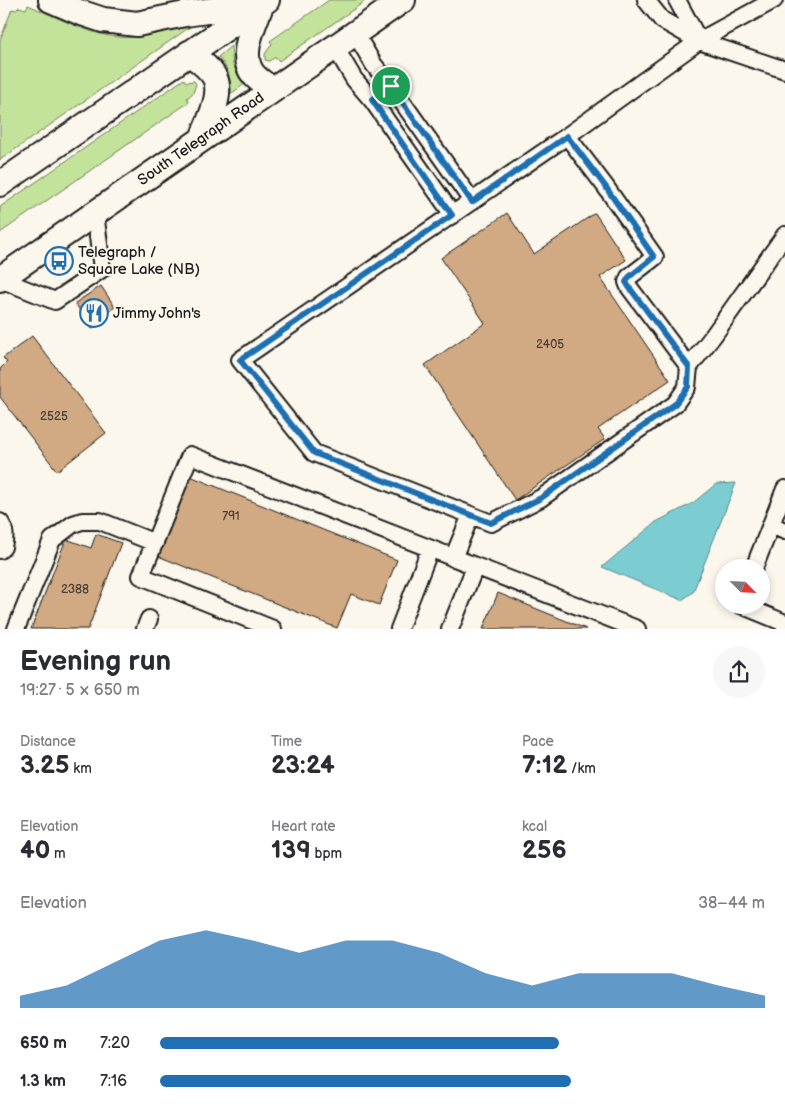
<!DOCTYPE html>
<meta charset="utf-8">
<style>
body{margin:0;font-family:"Balsamiq Sans",sans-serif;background:#f7f7f7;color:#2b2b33;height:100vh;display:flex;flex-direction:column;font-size:19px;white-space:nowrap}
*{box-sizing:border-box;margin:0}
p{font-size:16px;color:#7c7c81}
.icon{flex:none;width:28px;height:28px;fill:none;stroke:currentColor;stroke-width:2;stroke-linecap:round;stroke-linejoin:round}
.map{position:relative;height:629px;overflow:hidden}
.side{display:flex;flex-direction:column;background:#fff;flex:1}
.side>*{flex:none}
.needle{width:32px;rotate:114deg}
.tools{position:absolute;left:715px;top:559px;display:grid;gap:10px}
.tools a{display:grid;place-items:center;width:55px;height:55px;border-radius:50%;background:#fff;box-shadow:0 2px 8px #0003;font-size:25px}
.pin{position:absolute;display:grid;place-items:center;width:42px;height:42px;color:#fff;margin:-21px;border:2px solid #fff;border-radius:50%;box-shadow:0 1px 5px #0007}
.round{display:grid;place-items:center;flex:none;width:52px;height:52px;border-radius:26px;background:#f7f7f7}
.headline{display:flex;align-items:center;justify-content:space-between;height:85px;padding:0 20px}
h1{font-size:28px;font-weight:600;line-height:38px}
.figures{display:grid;grid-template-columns:repeat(3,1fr);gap:8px;height:85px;padding:5px 20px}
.figures div{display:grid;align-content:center}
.figures b{font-size:25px;font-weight:600}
.figures small{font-size:14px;font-weight:400}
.figures p{font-size:14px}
.chart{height:140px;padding:10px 20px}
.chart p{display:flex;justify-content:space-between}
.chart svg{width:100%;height:90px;margin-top:5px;fill:#1f6fb2;opacity:.7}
ul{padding:0 20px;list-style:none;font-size:16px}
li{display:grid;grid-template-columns:80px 60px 1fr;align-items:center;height:38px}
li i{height:12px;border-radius:6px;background:#1f6fb2}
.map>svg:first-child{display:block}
.green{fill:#c3e29a;stroke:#707f5b}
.water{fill:#7ccdd2;stroke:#568689}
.building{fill:#d1a983;stroke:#1c1c1c}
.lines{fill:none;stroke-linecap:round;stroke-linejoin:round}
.minor-casing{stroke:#1c1c1c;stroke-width:20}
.highway-casing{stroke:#1c1c1c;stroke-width:28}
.minor{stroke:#fbf7ec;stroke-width:16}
.highway{stroke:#fbf7ec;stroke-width:24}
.route-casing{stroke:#fff;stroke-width:10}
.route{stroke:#1f6fb2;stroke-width:6}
.labels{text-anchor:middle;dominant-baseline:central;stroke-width:4;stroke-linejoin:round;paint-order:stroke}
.number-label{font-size:12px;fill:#493f36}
.street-label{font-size:15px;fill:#1c1c1c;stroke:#fbf7ec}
.poi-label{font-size:15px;fill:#1c1c1c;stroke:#fbf7ec;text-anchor:start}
</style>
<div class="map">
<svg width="785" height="629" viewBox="0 0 785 629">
<rect width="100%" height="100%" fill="#fbf7ec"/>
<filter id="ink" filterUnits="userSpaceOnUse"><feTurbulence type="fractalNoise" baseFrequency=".02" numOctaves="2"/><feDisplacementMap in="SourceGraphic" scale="10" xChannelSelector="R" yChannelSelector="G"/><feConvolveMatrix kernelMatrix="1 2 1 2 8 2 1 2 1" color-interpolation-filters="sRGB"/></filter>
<g filter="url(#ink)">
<path class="green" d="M 329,0 L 367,0 L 279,61 L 276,57 L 269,61 L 265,60 L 265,54 L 272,44 L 270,41 Z
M 28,5 C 54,16 90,35 118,37 C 145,40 174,27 200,20 L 0,160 L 0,40 L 12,9 L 16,10 L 19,7 L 26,9 Z
M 231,46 L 233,65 L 239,76 L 246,83 L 232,93 L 231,93 C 231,78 228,67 218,57 Z
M 184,79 L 186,82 L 194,81 L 196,84 L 193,93 L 187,98 L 189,102 L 0,233 L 0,207 Z"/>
<path class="water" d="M 736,483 L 693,592 L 682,600 L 602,567 L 656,522 L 693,503 L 716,484 Z"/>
<path class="building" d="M 507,213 L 534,254 L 595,213 L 626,260 L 600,277 L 670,380 L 598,429 L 605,439 L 515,500 L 425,365 L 485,323 L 441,258 Z
M 101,286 L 115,307 L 98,319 L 101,323 L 92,329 L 75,303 Z
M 32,336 L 106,433 L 57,471 L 0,397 L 0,369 L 7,362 L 3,358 Z
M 190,476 L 397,560 L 379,605 L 351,594 L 337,628 L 158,556 Z
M 96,534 L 121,543 L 88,629 L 31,629 L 66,539 L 91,548 Z
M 498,593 L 586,629 L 483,629 Z"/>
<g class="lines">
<defs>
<path id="minor" d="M 646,0 L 662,20 L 699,41 L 677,0
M 774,0 L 699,41 L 567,136 L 240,360 L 314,453 L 491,523 L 541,498 L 675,404 L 687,387 L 689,367 L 713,336 L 785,235
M 355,33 L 374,65 L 391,86 L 472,201
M 699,41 L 785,70
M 335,47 L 354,79 L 372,100 L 453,215
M 567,136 L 605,186 L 655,257 L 629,277 L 627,282 L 629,287 L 689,367
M 0,279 L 55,301 L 102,269 L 95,212
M 0,522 C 6,531 5,538 3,547 L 0,550
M 771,525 L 785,531
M 453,558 L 471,515
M 754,568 L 785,489
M 741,605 L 785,623
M 16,629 L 52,540 L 73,524 L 82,521 L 100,521 L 155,543
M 145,629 L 149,619
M 273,629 L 141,576 L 190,455 L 637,629
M 399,629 L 430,549
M 450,629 L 475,567"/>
<path id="highway" d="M 51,0 L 79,12 L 103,20 L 137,24 L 185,14 L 258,4
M 262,3 C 255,23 237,56 254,75 C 259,81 267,85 273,90
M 189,53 C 198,60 210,68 215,78 C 223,96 208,122 202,139
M 0,184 L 267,0
M 0,279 L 403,0"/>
</defs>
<use href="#minor" class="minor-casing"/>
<use href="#highway" class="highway-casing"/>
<use href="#minor" class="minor"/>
<use href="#highway" class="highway"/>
</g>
</g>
<g class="lines" filter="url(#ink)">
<defs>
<path id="route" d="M 391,86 L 472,202 L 567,136 L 605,186 L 654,257 L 629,277 L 626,282 L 629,287 L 689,367 L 688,387 L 675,404 L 541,498 L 491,523 L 314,453 L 240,360 L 452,215 L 372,100 Z"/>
</defs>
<use href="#route" class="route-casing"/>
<use href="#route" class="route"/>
</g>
<defs>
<symbol id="bus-ring" viewBox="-11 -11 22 22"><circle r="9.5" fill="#fbf7ec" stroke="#1f6fb2" stroke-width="1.5"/><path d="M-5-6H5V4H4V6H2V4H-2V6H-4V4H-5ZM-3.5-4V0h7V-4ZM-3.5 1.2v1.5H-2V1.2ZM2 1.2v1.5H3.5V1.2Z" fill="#1f6fb2"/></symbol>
<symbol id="restaurant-ring" viewBox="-11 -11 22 22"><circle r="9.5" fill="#fbf7ec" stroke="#1f6fb2" stroke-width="1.5"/><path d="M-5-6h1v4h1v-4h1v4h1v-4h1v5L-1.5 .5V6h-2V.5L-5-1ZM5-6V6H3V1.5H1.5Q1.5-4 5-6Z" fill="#1f6fb2"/></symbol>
</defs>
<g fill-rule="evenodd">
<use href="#bus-ring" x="43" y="245" width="32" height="32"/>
<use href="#restaurant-ring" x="78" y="297" width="32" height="32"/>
</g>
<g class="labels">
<g class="number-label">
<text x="550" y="344">2405</text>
<text x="54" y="416">2525</text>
<text x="231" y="516">791</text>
<text x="75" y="589">2388</text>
</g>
<g class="street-label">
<text transform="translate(201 139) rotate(-35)">South Telegraph Road</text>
</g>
<g class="poi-label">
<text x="78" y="252">Telegraph /<tspan x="78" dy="17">Square Lake (NB)</tspan></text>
<text x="113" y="313">Jimmy John's</text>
</g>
</g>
</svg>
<div class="tools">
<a><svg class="needle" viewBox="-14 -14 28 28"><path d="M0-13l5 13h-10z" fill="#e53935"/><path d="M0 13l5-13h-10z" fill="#7c7c81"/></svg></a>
</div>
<div class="pin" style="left:391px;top:86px;background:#1e9e55"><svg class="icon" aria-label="arrive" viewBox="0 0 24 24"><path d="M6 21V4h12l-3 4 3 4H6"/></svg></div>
</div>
<section class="side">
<div class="headline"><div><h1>Evening run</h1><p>19:27 · 5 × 650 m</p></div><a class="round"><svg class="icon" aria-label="share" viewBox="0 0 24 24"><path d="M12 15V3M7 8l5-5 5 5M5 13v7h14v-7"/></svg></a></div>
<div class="figures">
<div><p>Distance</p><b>3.25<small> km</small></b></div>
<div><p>Time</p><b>23:24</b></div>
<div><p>Pace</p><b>7:12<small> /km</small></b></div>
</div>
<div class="figures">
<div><p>Elevation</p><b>40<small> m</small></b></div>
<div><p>Heart rate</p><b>139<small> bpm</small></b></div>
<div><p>kcal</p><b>256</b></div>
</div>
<div class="chart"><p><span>Elevation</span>38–44 m</p>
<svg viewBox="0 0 160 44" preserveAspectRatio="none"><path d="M0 44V38L10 33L20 22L30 11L40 6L50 11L60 17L70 11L80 11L90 17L100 27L110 33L120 27L130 27L140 27L150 33L160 38V44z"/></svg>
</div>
<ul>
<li><b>650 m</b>7:20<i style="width:66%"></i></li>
<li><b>1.3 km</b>7:16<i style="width:68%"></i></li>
</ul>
</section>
